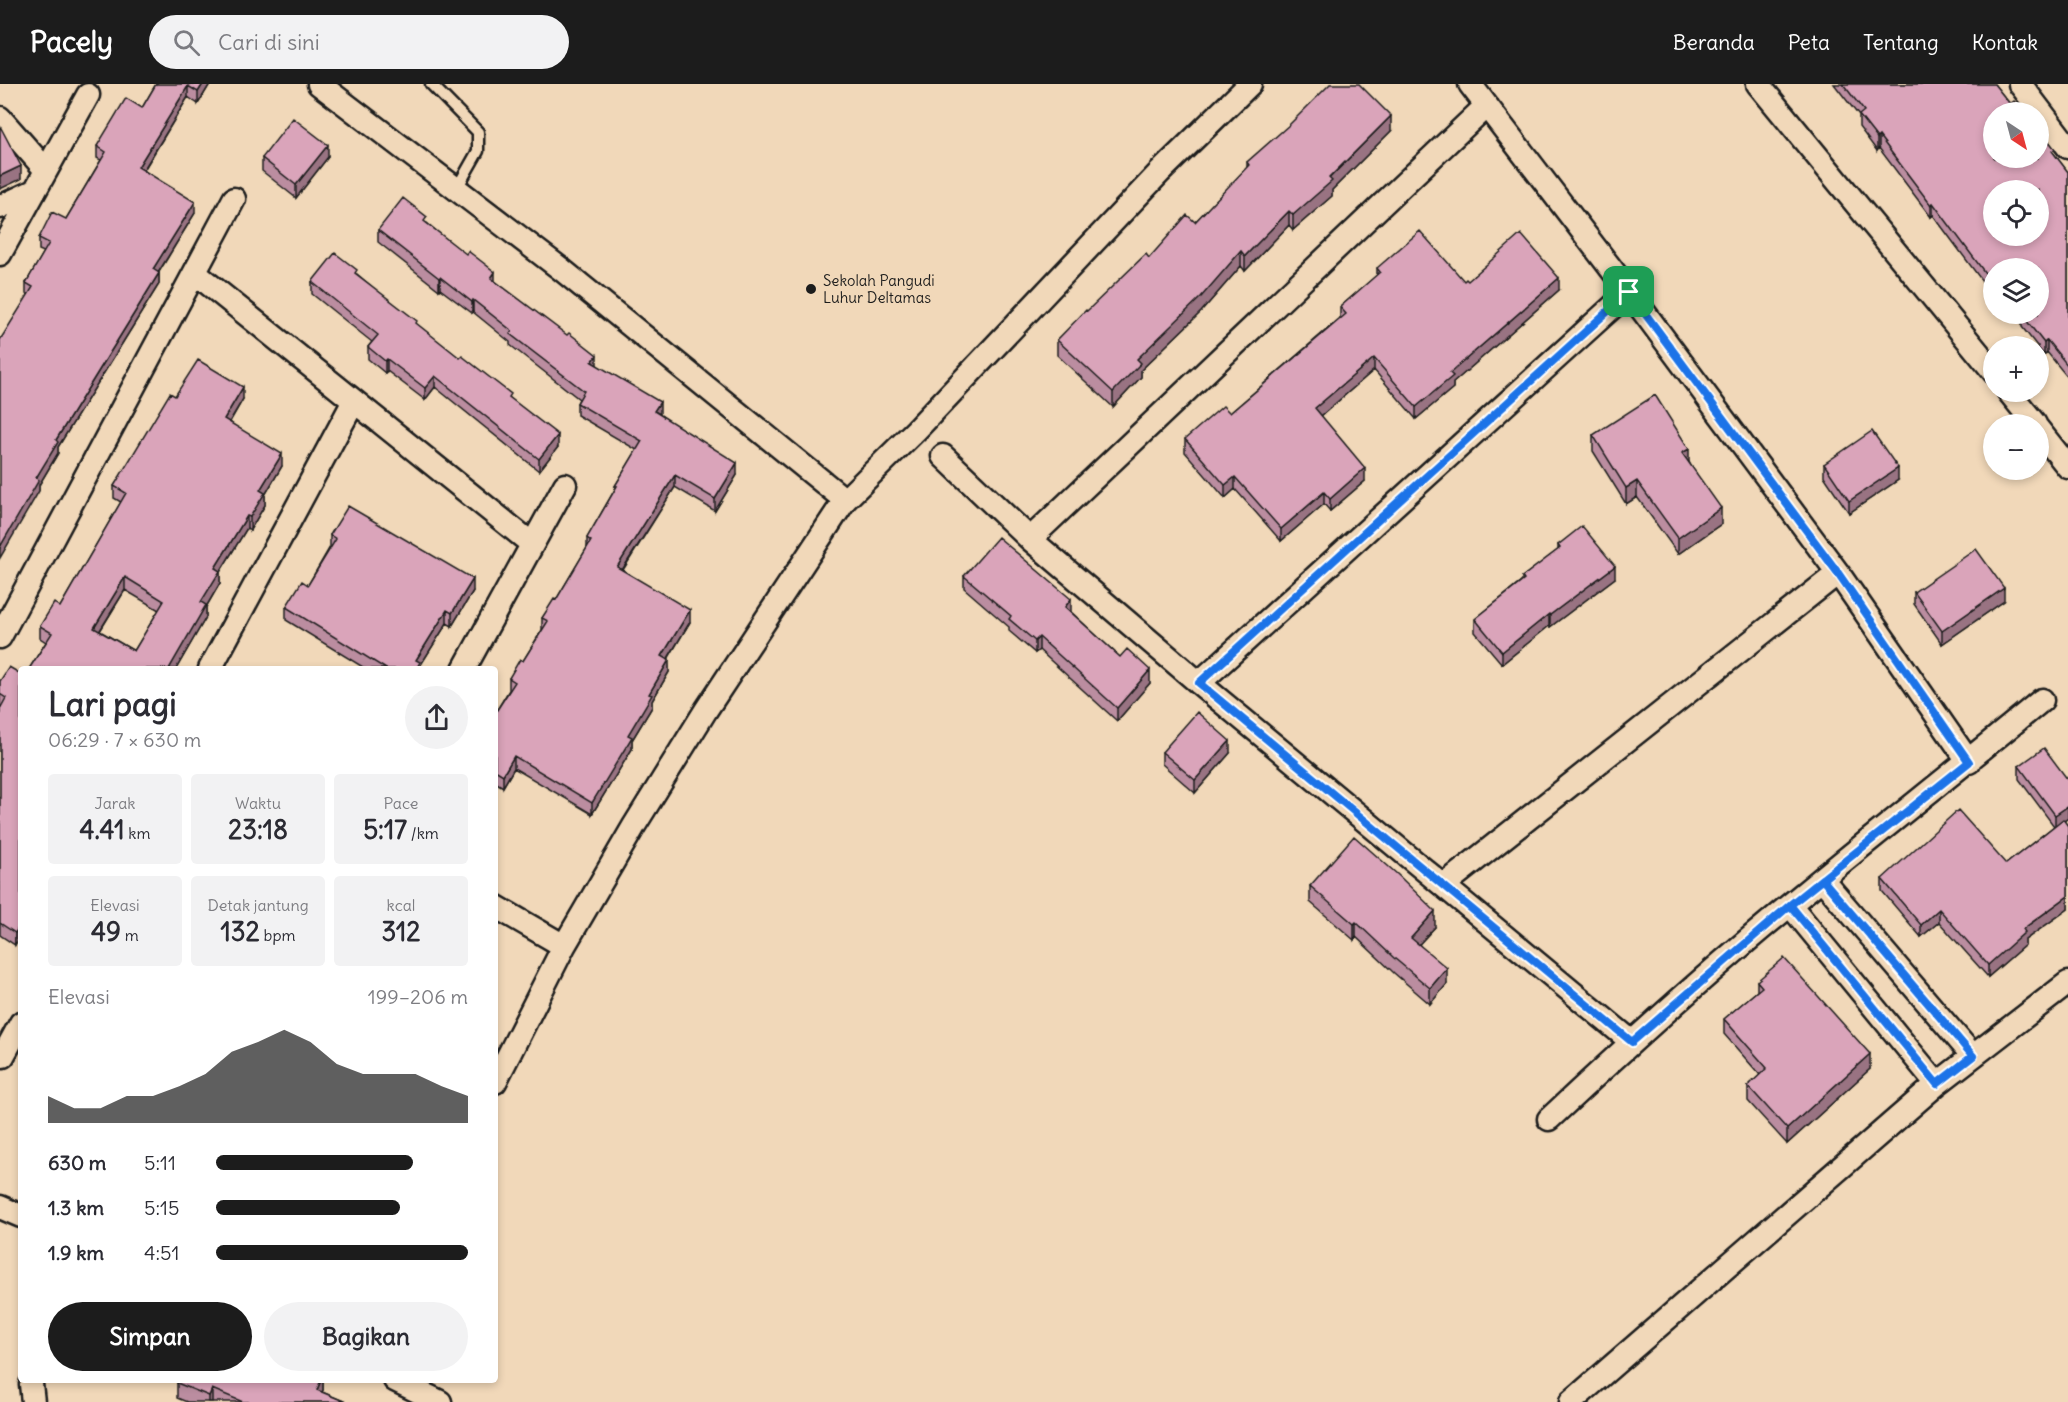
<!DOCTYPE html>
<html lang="id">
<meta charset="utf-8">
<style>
body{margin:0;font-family:Delius,sans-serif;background:#f2f2f3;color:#2b2b33;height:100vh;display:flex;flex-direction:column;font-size:22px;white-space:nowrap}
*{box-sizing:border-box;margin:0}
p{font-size:20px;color:#7c7c81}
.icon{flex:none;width:33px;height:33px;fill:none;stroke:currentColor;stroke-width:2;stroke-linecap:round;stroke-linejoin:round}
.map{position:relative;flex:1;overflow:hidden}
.drawer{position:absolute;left:18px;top:582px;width:480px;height:717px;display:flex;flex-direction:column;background:#fff;border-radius:6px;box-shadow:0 3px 9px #0003}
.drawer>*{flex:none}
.needle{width:39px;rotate:144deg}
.tools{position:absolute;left:1983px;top:18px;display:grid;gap:12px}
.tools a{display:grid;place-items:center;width:66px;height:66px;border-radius:50%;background:#fff;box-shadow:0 3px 9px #0003;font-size:30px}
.pin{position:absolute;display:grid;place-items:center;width:51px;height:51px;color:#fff;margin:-26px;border-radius:12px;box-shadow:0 3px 9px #0006}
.round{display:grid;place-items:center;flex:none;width:63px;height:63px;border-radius:32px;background:#f2f2f3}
.summary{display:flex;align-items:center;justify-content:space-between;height:102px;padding:0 30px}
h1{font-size:33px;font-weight:700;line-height:45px}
.figures{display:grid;grid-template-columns:repeat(3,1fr);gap:9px;height:102px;padding:6px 30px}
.figures div{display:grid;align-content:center;border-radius:6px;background:#f2f2f3;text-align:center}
.figures b{font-size:26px;font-weight:700}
.figures small{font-size:16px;font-weight:400}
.figures p{font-size:16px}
.chart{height:168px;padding:12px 30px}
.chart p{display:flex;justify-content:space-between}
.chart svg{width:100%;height:108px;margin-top:6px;fill:#1c1c1c;opacity:.7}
.cta{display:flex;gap:12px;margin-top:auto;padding:12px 30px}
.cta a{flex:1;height:69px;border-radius:36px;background:#1c1c1c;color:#fff;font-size:24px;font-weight:700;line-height:69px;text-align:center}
.cta a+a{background:#f2f2f3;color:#2b2b33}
ul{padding:0 30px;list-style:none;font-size:20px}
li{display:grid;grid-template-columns:96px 72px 1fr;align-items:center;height:45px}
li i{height:15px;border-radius:8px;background:#1c1c1c}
header{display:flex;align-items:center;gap:36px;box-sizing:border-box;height:84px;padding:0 30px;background:#1c1c1c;color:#fff}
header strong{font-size:28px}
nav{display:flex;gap:33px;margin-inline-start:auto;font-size:21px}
.search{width:420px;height:54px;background:#f2f2f3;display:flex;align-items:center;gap:15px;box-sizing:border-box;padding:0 21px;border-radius:33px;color:#7c7c81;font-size:22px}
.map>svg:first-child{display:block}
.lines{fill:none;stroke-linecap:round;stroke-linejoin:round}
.lane-casing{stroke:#1c1c1c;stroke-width:15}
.street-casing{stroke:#1c1c1c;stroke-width:27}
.lane{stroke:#f1d8b9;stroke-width:10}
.street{stroke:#f1d8b9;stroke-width:22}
.wall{fill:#bb8da0;stroke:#1c1c1c;stroke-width:1.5;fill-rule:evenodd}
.shaded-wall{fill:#997382;stroke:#1c1c1c;stroke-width:1.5}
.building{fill:#daa4ba;stroke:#1c1c1c;stroke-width:1.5;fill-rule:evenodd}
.route-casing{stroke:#fff;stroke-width:12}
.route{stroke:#1a73e8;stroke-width:8}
.poi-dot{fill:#1c1c1c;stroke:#f1d8b9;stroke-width:2}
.labels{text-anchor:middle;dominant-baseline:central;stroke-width:4.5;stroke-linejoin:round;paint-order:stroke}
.poi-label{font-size:15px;fill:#1c1c1c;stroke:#f1d8b9;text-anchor:start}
</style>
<header>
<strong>Pacely</strong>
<div class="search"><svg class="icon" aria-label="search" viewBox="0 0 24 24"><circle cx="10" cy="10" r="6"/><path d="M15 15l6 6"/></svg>Cari di sini</div>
<nav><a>Beranda</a><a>Peta</a><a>Tentang</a><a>Kontak</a></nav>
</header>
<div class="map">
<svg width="2068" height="1318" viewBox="0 0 2068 1318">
<rect width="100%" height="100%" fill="#f1d8b9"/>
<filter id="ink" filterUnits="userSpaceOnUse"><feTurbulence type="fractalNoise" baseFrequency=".0167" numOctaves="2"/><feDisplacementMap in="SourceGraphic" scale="12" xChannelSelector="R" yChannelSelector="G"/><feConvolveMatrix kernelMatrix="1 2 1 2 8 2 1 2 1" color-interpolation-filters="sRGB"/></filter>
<g filter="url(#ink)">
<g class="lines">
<defs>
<path id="lane" d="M 431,0 L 478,48 L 478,67 L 457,104"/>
<path id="street" d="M 319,0 L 561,185 L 845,416
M 1470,0 L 1629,208 L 1838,489 L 1969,678
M 1758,0 L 1994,288
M 2020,0 L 2068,63
M 0,34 L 45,85
M 0,123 L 32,108
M 0,170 L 88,11
M 195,189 L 532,460
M 2009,308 L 2035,340
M 2038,345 L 2068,383
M 943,372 L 1030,455 L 1199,599 L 1632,958
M 1030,455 L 1486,22
M 0,553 L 234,115
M 210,585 L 354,317
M 464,585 L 565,401
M 1199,599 L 1629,208
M 1822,795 L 1973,972
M 1444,801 L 1838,489
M 1790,821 L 1937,1000
M 495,822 L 564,862
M 3,972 L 21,939
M 495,998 L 564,862 L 634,742 L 706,626 L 845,416 L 916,346 L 1160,88 L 1250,0
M 1549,1035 C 1628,961 1708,888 1791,820 C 1874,751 1959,685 2042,616
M 0,1123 L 21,1132
M 395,1296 L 440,1318
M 31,1300 L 33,1318
M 1571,1318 L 1937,1000 L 2068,899"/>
</defs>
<use href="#lane" class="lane-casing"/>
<use href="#street" class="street-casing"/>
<use href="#lane" class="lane"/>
<use href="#street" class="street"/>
</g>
<path class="wall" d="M 156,0 L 210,0 L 198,20 L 188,13 L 144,86 L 195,129 L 159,188 L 159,200 L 58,363 L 58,369 L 39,401 L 39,407 L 28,211 L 26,210 L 26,199 L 44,168 L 39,166 L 39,154 L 66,135 L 101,76 L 97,74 L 97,62 L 142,24 Z
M 1834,0 L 1994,0 L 2010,20 L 2055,71 L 2068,88 L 2068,294 L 2047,268 L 2044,271 L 2038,264 L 2038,262 L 2037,262 L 2022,243 L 2022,232 L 2020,230 L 2038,230 L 2038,184 L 1994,184 L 1994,201 L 1988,205 L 1933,131 L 1931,133 L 1879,64 L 1877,67 L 1859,43 L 1859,32 Z
M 1391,47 L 1332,106 L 1332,112 L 1293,146 L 1289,141 L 1245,187 L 1241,182 L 1201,228 L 1141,286 L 1141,293 L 1113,323 L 1057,271 L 1057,256 L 1149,174 L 1195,138 L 1247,84 L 1247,78 Z
M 328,73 L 296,114 L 262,87 L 262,74 Z
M 427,139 L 495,197 L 597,281 L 737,391 L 715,427 L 675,403 L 623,486 L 690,538 L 668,575 L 669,588 L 652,617 L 652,623 L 632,656 L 632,665 L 592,730 L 514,684 L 503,703 L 495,698 L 495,629 L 509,606 L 509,594 L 523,577 L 542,546 L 542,534 L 556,516 L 587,464 L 587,454 L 615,405 L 615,402 L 637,366 L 577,331 L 577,319 L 579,315 L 510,261 L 510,258 L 473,228 L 472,229 L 440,205 L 439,206 L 378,158 L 378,146 Z
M 1377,184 L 1464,197 L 1468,197 L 1559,206 L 1453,299 L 1453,304 L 1416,335 L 1374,286 L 1321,332 L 1365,397 L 1330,427 L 1324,420 L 1281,457 L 1235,405 L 1225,414 L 1185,368 L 1185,355 L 1230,329 L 1340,234 L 1340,223 L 1377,191 Z
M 357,190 L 417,241 L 511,315 L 558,363 L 539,387 L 435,303 L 425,316 L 387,287 L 385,289 L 368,275 L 368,263 L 372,258 L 312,210 L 312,198 Z
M 175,312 L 243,315 L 230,338 L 282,382 L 265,411 L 265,421 L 250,446 L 247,444 L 220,488 L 220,499 L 206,523 L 206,533 L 176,585 L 29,585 L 46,558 L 40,554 L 40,542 L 60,523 L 121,418 L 114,414 L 114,402 ZM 125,506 L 159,526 L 134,567 L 100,547 Z
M 1593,351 L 1689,378 L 1721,440 L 1678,470 L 1637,413 L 1626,420 L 1593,367 Z
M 1824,380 L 1898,396 L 1849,429 L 1824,392 Z
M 330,451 L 473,507 L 452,542 L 447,539 L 420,582 L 420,585 L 366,585 L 286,536 L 286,523 L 308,501 L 330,463 Z
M 1558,461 L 1615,494 L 1550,543 L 1549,542 L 1502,580 L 1475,548 L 1475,535 L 1522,497 L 1522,493 L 1558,466 Z
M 964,492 L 1071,528 L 1120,573 L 1150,599 L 1117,637 L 1039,566 L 1035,569 L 1009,547 L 1009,543 L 964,504 Z
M 1914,508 L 2004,517 L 1942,560 L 1914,520 Z
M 21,590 L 15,861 L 0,851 L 0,625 L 1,623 L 0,623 L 0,597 Z
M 1162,668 L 1230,669 L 1195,709 L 1162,680 Z
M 2019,682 L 2068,696 L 2068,734 L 2064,737 L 2068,742 L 2068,825 L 2025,856 L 2025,861 L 1988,893 L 1939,838 L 1921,853 L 1882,807 L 1882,795 L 2006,780 L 2054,742 L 2019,695 Z
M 1310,802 L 1435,843 L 1419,860 L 1447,900 L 1430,920 L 1394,889 L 1356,853 L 1354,856 L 1310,818 Z
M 1757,897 L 1870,985 L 1787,1060 L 1748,1017 L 1748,1002 L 1760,991 L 1724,950 L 1724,935 L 1757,907 Z
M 323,1296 L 323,1306 L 322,1308 L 346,1318 L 187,1318 L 177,1314 L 177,1299 Z"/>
<path class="shaded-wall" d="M 203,0 L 210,0 L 198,20 L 198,8 Z
M 188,2 L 188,13 L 138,95 L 138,83 Z
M 1391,32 L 1391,47 L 1332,106 L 1332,112 L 1293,146 L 1293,131 Z
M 1879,52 L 1879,64 L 1877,67 L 1877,54 Z
M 328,61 L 328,73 L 296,114 L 296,101 Z
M 21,82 L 21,95 L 0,105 L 0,92 Z
M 195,118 L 195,129 L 153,197 L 153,185 Z
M 1933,119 L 1933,131 L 1931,133 L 1931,121 Z
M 1289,127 L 1289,141 L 1245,187 L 1245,172 Z
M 1241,167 L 1241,182 L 1201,228 L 1141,286 L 1141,293 L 1113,323 L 1113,308 L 1137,275 Z
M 495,188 L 495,200 L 491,194 Z
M 159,189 L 159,200 L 58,363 L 58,369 L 39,401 L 39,407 L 0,474 L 0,463 L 56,356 Z
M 1994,189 L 1994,201 L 1988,205 L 1988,193 Z
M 440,193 L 440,205 L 439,206 L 439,194 Z
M 1559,194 L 1559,206 L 1453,299 L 1453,304 L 1416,335 L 1416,323 L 1450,289 Z
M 473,216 L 473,228 L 472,229 L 472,218 Z
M 2047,256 L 2047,268 L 2044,271 L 2044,259 Z
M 597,271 L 597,283 L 592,278 Z
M 1374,274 L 1374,286 L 1315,337 L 1315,324 Z
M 387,275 L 387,287 L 385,289 L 385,277 Z
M 435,292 L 435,303 L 425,316 L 425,304 Z
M 243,303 L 243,315 L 224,347 L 224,335 Z
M 660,318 L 660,330 L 654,327 Z
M 558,351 L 558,363 L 539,387 L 539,375 Z
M 1689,365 L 1689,381 L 1682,369 Z
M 282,370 L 282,382 L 265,411 L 265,421 L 250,446 L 250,433 L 260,406 Z
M 737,379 L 737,391 L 715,427 L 715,415 Z
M 1365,384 L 1365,397 L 1330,427 L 1330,415 Z
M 1898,384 L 1898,396 L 1849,429 L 1849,417 Z
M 675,391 L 675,403 L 617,494 L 617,483 Z
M 1235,393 L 1235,405 L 1225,414 L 1225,401 Z
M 1637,397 L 1637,413 L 1626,420 L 1626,404 Z
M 1324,408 L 1324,420 L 1281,457 L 1281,445 Z
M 1721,424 L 1721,440 L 1678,470 L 1678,454 Z
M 247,432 L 247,444 L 220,488 L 220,499 L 206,523 L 206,533 L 176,585 L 169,585 L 201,518 L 215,484 Z
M 1615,482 L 1615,494 L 1550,543 L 1550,531 Z
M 125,493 L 125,506 L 94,556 L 94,544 Z
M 473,495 L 473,507 L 452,542 L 452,529 Z
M 2004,504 L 2004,517 L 1942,560 L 1942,547 Z
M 1071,515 L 1071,528 L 1065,535 L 1065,523 Z
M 447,526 L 447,539 L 420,582 L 420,585 L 416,585 L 416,576 Z
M 690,526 L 690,538 L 662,584 L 662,572 Z
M 1549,530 L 1549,542 L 1502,580 L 1502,568 Z
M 1039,553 L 1039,566 L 1035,569 L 1035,557 Z
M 669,576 L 669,588 L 652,617 L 652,623 L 632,656 L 632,665 L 592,730 L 592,719 L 649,610 Z
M 1150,586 L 1150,599 L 1117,637 L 1117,624 Z
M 1230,657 L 1230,669 L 1195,709 L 1195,696 Z
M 514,672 L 514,684 L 503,703 L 503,691 Z
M 2068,722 L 2068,734 L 2055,744 L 2055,731 Z
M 2068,812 L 2068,825 L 2025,856 L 2025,861 L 1988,893 L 1988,881 L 2023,845 Z
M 1939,825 L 1939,838 L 1921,853 L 1921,841 Z
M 1435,827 L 1435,843 L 1411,869 L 1411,854 Z
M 1356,838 L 1356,853 L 1354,856 L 1354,840 Z
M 21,840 L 21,852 L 15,861 L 15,849 Z
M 1447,884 L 1447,900 L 1430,920 L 1430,904 Z
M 1870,970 L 1870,985 L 1787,1060 L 1787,1045 Z
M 321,1296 L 323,1296 L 323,1306 L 318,1318 L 317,1306 Z
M 212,1305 L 212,1318 L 209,1318 L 209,1312 Z"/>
<path class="building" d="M 156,0 L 203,0 L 198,8 L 188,2 L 138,83 L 195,118 L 153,185 L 159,189 L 56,356 L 58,358 L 36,394 L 39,396 L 0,463 L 0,256 L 33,203 L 26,199 L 49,159 L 39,154 L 52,128 L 66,135 L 106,68 L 97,62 L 126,14 L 142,24 Z
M 1330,0 L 1359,0 L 1391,32 L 1329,94 L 1332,97 L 1293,131 L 1289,127 L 1245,172 L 1241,167 L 1201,213 L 1137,275 L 1141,279 L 1113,308 L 1057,256 L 1086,226 L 1087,227 L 1146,170 L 1149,174 L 1187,131 L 1195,138 L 1249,81 L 1247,78 L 1289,41 Z
M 1843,0 L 1994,0 L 2010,20 L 2014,17 L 2023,28 L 1994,28 L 1994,74 L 2038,74 L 2038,48 L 2040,46 L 2055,65 L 2052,67 L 2068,88 L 2068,282 L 2047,256 L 2044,259 L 2022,231 L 2024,230 L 2038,230 L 2038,184 L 1994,184 L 1994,189 L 1988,193 L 1933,119 L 1931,121 L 1879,52 L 1877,54 L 1859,31 L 1864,27 ZM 1994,106 L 2038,106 L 2038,152 L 1994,152 Z
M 293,34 L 328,61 L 296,101 L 262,74 Z
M 0,42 L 21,82 L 0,92 Z
M 403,114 L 427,133 L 424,137 L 466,170 L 468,167 L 495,188 L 491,194 L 567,251 L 569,249 L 597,271 L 592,278 L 660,318 L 654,327 L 737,379 L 715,415 L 675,391 L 617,483 L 690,526 L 662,572 L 669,576 L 649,610 L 652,611 L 628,651 L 632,653 L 592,719 L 514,672 L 503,691 L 495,686 L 495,629 L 515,598 L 509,594 L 520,575 L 523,577 L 548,537 L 542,534 L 554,515 L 556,516 L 591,457 L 587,454 L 617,402 L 615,402 L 642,357 L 577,319 L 584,307 L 510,250 L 512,247 L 473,216 L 472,218 L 440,193 L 439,194 L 378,146 Z
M 1420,147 L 1464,197 L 1466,195 L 1468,197 L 1521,150 L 1559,194 L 1450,289 L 1453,292 L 1416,323 L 1374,274 L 1315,324 L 1365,384 L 1330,415 L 1324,408 L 1281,445 L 1235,393 L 1225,401 L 1185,355 L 1223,322 L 1230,329 L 1346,230 L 1340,223 L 1380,188 L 1377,184 Z
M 335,169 L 357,186 L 355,189 L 417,237 L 416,239 L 460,274 L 462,272 L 511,310 L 509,313 L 558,351 L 539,375 L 435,292 L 425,304 L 387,275 L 385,277 L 368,263 L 378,251 L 312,198 Z
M 198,276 L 243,303 L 224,335 L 282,370 L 260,406 L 265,409 L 250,433 L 247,432 L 215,484 L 220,487 L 201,518 L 206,521 L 169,585 L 29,585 L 52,549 L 40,542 L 54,519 L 60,523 L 126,409 L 114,402 L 170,309 L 175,312 ZM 125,493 L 164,517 L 134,567 L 94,544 Z
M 1655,311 L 1689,365 L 1682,369 L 1721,424 L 1678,454 L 1637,397 L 1626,404 L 1593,351 Z
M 1872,347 L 1898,384 L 1849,417 L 1824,380 Z
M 348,422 L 473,495 L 452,529 L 447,526 L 416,576 L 420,578 L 416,585 L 386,585 L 286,523 L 302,497 L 308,501 L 336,455 L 330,451 Z
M 1582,442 L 1615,482 L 1550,531 L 1549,530 L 1502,568 L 1475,535 L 1524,496 L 1522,493 L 1560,464 L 1558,461 Z
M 998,453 L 1071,515 L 1065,523 L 1120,573 L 1127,565 L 1150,586 L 1117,624 L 1039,553 L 1035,557 L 1009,535 L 1011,532 L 964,492 Z
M 1976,465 L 2004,504 L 1942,547 L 1914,508 Z
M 9,583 L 21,590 L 21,840 L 15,849 L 0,839 L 0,625 L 6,614 L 0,610 L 0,597 Z
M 1197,628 L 1230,657 L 1195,696 L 1162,668 Z
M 2044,664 L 2068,696 L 2068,722 L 2055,731 L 2019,682 Z
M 1958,726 L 2006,780 L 2063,735 L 2068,742 L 2068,812 L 2023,845 L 2025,848 L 1988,881 L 1939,825 L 1921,841 L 1882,795 Z
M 1354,752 L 1397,790 L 1435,827 L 1411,854 L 1447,884 L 1430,904 L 1394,874 L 1356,838 L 1354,840 L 1310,802 Z
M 1784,874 L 1870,970 L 1787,1045 L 1748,1002 L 1767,984 L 1724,935 L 1762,903 L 1757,897 Z
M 178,1296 L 321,1296 L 317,1306 L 346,1318 L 243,1318 L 212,1305 L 209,1312 L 177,1299 Z"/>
</g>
<g class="lines" filter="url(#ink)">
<defs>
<path id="route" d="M 1629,208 L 1838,489 L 1969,678 L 1790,821 L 1937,1000 L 1973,972 L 1822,795 L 1790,821 L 1632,958 L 1199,599 L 1629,208"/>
</defs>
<use href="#route" class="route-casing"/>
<use href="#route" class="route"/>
</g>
<circle class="poi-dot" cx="811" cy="205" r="6"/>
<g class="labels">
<g class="poi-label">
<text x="823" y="196">Sekolah Pangudi<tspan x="823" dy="17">Luhur Deltamas</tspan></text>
</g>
</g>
</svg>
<div class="tools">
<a><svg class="needle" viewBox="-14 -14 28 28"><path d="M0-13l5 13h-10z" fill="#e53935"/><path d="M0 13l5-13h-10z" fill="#7c7c81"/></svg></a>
<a><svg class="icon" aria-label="locate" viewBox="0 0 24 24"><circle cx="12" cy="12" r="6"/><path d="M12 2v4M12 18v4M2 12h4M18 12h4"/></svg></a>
<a><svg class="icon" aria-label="layers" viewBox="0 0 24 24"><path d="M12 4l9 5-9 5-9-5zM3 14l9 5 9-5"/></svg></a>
<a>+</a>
<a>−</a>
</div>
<div class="pin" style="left:1629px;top:208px;background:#1e9e55"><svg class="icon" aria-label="arrive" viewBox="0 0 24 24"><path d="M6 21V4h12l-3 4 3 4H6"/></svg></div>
<section class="drawer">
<div class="summary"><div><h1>Lari pagi</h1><p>06:29 · 7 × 630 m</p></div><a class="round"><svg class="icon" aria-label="share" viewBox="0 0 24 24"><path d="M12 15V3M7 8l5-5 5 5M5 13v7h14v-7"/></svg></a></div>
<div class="figures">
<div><p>Jarak</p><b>4.41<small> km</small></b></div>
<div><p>Waktu</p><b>23:18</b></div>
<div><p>Pace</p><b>5:17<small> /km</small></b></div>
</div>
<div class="figures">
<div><p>Elevasi</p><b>49<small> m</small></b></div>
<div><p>Detak jantung</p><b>132<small> bpm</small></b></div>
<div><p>kcal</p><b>312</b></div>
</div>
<div class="chart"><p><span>Elevasi</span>199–206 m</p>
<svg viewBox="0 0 160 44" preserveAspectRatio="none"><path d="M0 44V33L10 38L20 38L30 33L40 33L50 29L60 24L70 15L80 11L90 6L100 11L110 20L120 24L130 24L140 24L150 29L160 33V44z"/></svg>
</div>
<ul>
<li><b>630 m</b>5:11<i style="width:78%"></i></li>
<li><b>1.3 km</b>5:15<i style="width:73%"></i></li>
<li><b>1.9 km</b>4:51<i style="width:100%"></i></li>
</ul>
<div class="cta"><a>Simpan</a><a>Bagikan</a></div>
</section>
</div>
